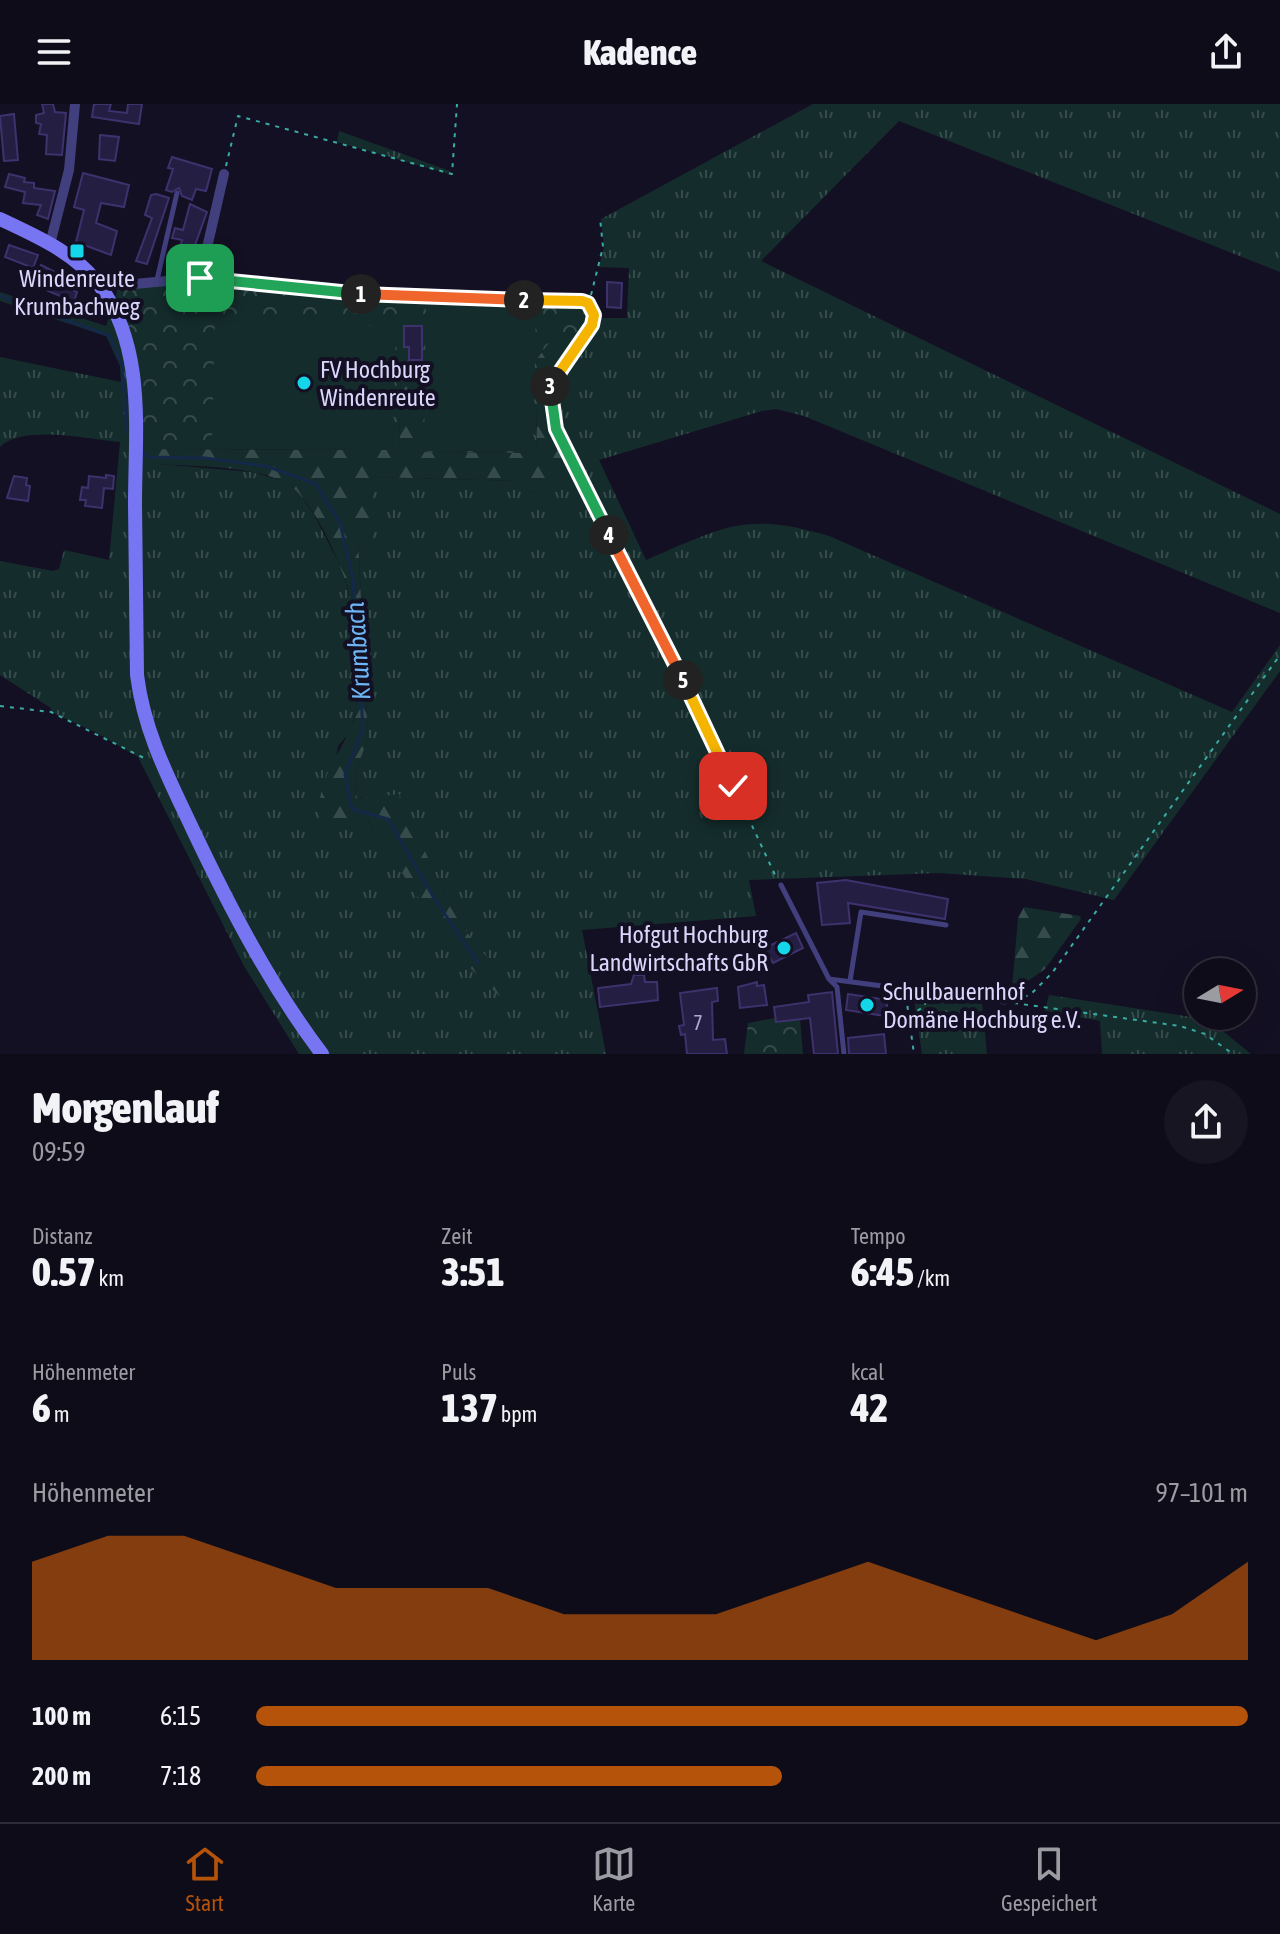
<!DOCTYPE html>
<html lang="de">
<meta charset="utf-8">
<style>
body{margin:0;font-family:"Asap Condensed",sans-serif;background:#181523;color:#f1f3f6;height:100vh;display:flex;flex-direction:column;font-size:30px;white-space:nowrap}
*{box-sizing:border-box;margin:0}
p{font-size:26px;color:#9b9ba2}
.icon{flex:none;width:44px;height:44px;fill:none;stroke:currentColor;stroke-width:2;stroke-linecap:round;stroke-linejoin:round}
.map{position:relative;height:950px;overflow:hidden}
.panel{display:flex;flex-direction:column;background:#0f0c1a;flex:1}
.panel>*{flex:none}
.needle{width:52px;rotate:80deg}
.buttons{position:absolute;left:1184px;top:854px;display:grid;gap:16px}
.buttons a{display:grid;place-items:center;width:72px;height:72px;border-radius:50%;background:#0f0c1a;box-shadow:0 8px 32px #0002,0 0 0 2px #2f2c39;font-size:40px}
.pin{position:absolute;display:grid;place-items:center;width:68px;height:68px;color:#fff;margin:-34px;border-radius:16px;box-shadow:0 4px 12px #0006}
.km{position:absolute;width:40px;height:40px;margin:-20px;border-radius:50%;background:#222;color:#fff;font-size:22px;line-height:40px;text-align:center}
.round{display:grid;place-items:center;flex:none;width:84px;height:84px;border-radius:42px;background:#181523}
.headline{display:flex;align-items:center;justify-content:space-between;height:136px;padding:0 32px}
h1{font-size:44px;font-weight:800;line-height:60px}
.figures{display:grid;grid-template-columns:repeat(3,1fr);gap:12px;height:136px;padding:8px 32px}
.figures div{display:grid;align-content:center}
.figures b{font-size:40px;font-weight:800}
.figures small{font-size:22px;font-weight:400}
.figures p{font-size:22px}
.chart{height:224px;padding:16px 32px}
.chart p{display:flex;justify-content:space-between}
.chart svg{width:100%;height:144px;margin-top:8px;fill:#b45309;opacity:.7}
ul{padding:0 32px;list-style:none;font-size:26px}
li{display:grid;grid-template-columns:128px 96px 1fr;align-items:center;height:60px}
li i{height:20px;border-radius:10px;background:#b45309}
header{display:flex;justify-content:space-between;align-items:center;height:104px;padding:0 32px;background:#0f0c1a;font-size:36px;font-weight:800}
.tabs{display:flex;justify-content:space-around;align-items:center;height:112px;border-top:2px solid #2f2c39;background:#0f0c1a;font-size:22px;color:#9b9ba2}
.tabs a{display:grid;justify-items:center;gap:4px}
.tabs .on{color:#b45309}
.map>svg:first-child{display:block}
.grass{fill:url(#grass-tufts)}
.forest{fill:url(#forest-firs)}
.park{fill:url(#park-crowns)}
.garden{fill:#142d2c}
.lines{fill:none;stroke-linecap:round;stroke-linejoin:round}
.stream{stroke:#142949;stroke-width:3}
.building{fill:#251e43;stroke:#3d326d;stroke-width:2}
.path{stroke:#39aca5;stroke-width:2;stroke-dasharray:4 6;stroke-linecap:butt}
.lane{stroke:#413f7e;stroke-width:5}
.street{stroke:#413f7e;stroke-width:10}
.secondary{stroke:#7875f3;stroke-width:14}
.split-1-casing{stroke:#fff;stroke-width:16}
.split-2-casing{stroke:#fff;stroke-width:16}
.split-3-casing{stroke:#fff;stroke-width:16}
.split-4-casing{stroke:#fff;stroke-width:16}
.split-5-casing{stroke:#fff;stroke-width:16}
.split-6-casing{stroke:#fff;stroke-width:16}
.split-1{stroke:#22a559;stroke-width:10}
.split-2{stroke:#f0652b;stroke-width:10}
.split-3{stroke:#f5b400;stroke-width:10}
.split-4{stroke:#22a559;stroke-width:10}
.split-5{stroke:#f0652b;stroke-width:10}
.split-6{stroke:#f5b400;stroke-width:10}
.poi-dot{fill:#14d6ea;stroke:#141023;stroke-width:3}
.labels{text-anchor:middle;dominant-baseline:central;stroke-width:8;stroke-linejoin:round;paint-order:stroke}
.number-label{font-size:20px;fill:#ada8ce}
.poi-label{font-size:24px;fill:#dad6fc;stroke:#141023;text-anchor:start}
.water-label{font-size:26px;font-style:italic;fill:#6db6f3;stroke:#141023}
</style>
<header><svg class="icon" aria-label="menu" viewBox="0 0 24 24"><path d="M4 6h16M4 12h16M4 18h16"/></svg>Kadence<svg class="icon" aria-label="share" viewBox="0 0 24 24"><path d="M12 15V3M7 8l5-5 5 5M5 13v7h14v-7"/></svg></header>
<div class="map">
<svg width="1280" height="950" viewBox="0 0 1280 950">
<defs>
<pattern id="grass-tufts" width="24" height="20" patternUnits="userSpaceOnUse" patternTransform="scale(2)"><rect width="24" height="20" fill="#142d2c"/><path d="M3 7l-1-3M5 7V3M7 7l1-3M15 17l-1-3M17 17v-4M19 17l1-3" fill="none" stroke="#364b4c"/></pattern>
<pattern id="forest-firs" width="22" height="20" patternUnits="userSpaceOnUse" patternTransform="scale(2)"><rect width="22" height="20" fill="#142d2c"/><path d="M5 1l3.5 6h-7zM16 11l3.5 6h-7z" fill="#364b4c"/></pattern>
<pattern id="park-crowns" width="20" height="18" patternUnits="userSpaceOnUse" patternTransform="scale(2)"><rect width="20" height="18" fill="#142d2c"/><path d="M2 6a3 3 0 1 1 6 0M12 15a3 3 0 1 1 6 0" fill="none" stroke="#364b4c"/></pattern>
</defs>
<rect width="100%" height="100%" fill="#141023"/>
<path class="grass" d="M 813,0 L 1280,0 L 1280,168 L 899,17 L 761,157 L 1280,410 L 1280,509 L 804,312 L 776,305 L 762,307 L 599,356 L 646,456 C 724,423 744,407 829,432 L 1232,608 L 1280,541 L 1280,567 L 1114,796 L 1026,775 L 939,769 L 749,776 L 756,812 L 582,826 L 606,950 L 299,950 L 244,862 L 138,653 L 95,628 L 51,608 L 51,604 L 0,571 L 0,457 L 53,467 L 59,465 L 64,446 L 109,456 L 120,338 C 90,335 21,320 0,343 L 0,253 L 121,278 L 120,262 L 106,232 L 0,197 L 0,188 L 106,222 L 115,194 L 143,345 L 158,360 L 252,368 L 286,378 L 299,389 L 313,409 L 341,463 L 351,497 L 357,605 L 349,629 L 338,642 L 324,726 L 366,714 L 463,857 L 522,894 L 472,836 L 450,802 L 399,691 L 357,695 L 356,666 L 368,635 L 358,434 L 371,434 L 372,373 L 519,377 L 531,389 L 573,367 L 553,327 L 546,296 L 548,281 L 595,214 L 627,214 L 629,164 L 599,163 L 604,143 L 601,115 Z
M 339,27 L 450,67 L 449,70 L 337,38 Z
M 921,889 L 982,899 L 987,950 L 922,950 L 914,895 Z
M 1049,891 L 1198,914 L 1213,919 L 1251,950 L 1102,950 L 1100,917 L 1045,907 Z"/>
<path class="forest" d="M 557,236 L 571,246 C 532,297 547,314 573,367 L 531,389 L 519,377 L 372,373 L 372,434 L 358,434 L 368,635 L 356,666 L 357,695 L 399,690 L 450,802 L 472,836 L 523,894 L 510,902 L 463,857 L 443,832 L 367,715 L 324,727 C 306,680 347,647 356,608 C 358,596 355,583 355,571 C 353,547 355,522 351,498 C 346,468 312,390 284,378 C 247,361 198,363 158,360 L 143,345 L 399,346 L 401,275 L 420,275 L 420,348 L 536,349 L 538,253 L 549,239 Z
M 1024,803 L 1080,812 L 1081,815 L 1045,865 L 1015,886 L 1012,884 L 1018,814 Z"/>
<path class="park" d="M 196,177 L 400,190 L 583,195 L 591,200 L 595,218 L 575,248 L 556,237 L 549,239 L 538,253 L 536,349 L 419,348 L 420,275 L 401,275 L 399,346 L 143,345 L 115,194 L 119,183 Z
M 775,914 L 778,918 L 800,915 L 803,950 L 744,950 L 748,919 Z"/>
<path class="garden" d="M 426,202 L 536,204 L 533,347 L 424,345 Z
M 215,217 L 396,222 L 393,342 L 212,337 Z"/>
<g class="lines">
<path class="stream" d="M 0,192 L 110,232 L 122,262 L 127,328
M 143,348 L 148,353 L 205,354 L 266,362 L 316,380 L 340,419 L 353,475 L 363,625 L 345,670 L 352,705 L 388,715 L 434,794 L 478,859"/>
</g>
<path class="building" d="M 42,0 L 53,0 L 55,8 L 66,9 L 62,51 L 46,50 L 47,31 L 39,30 L 41,20 L 36,19 L 36,11 L 44,9 Z
M 94,0 L 111,0 L 109,7 L 127,9 L 128,0 L 142,0 L 139,20 L 92,13 Z
M 14,10 L 18,56 L 4,57 L 0,12 Z
M 100,31 L 119,33 L 115,57 L 99,55 Z
M 172,53 L 212,65 L 206,87 L 196,85 L 192,96 L 182,92 L 179,84 L 172,88 L 166,86 L 173,65 L 168,64 Z
M 83,69 L 129,81 L 124,103 L 101,99 L 96,119 L 117,127 L 111,151 L 76,138 L 84,106 L 74,103 Z
M 9,70 L 25,74 L 24,78 L 34,79 L 34,84 L 55,87 L 48,115 L 37,111 L 41,101 L 23,99 L 25,88 L 5,83 Z
M 156,90 L 169,94 L 147,160 L 136,157 L 152,114 L 145,111 L 151,91 Z
M 190,100 L 207,108 L 194,144 L 198,146 L 193,164 L 188,165 L 175,161 L 182,136 L 172,134 L 175,124 L 183,126 Z
M 9,141 L 38,151 L 33,164 L 5,153 Z
M 41,161 L 73,177 L 70,185 L 77,188 L 74,198 L 46,186 L 49,177 L 37,172 Z
M 607,178 L 622,179 L 621,204 L 607,203 Z
M 404,222 L 422,222 L 422,256 L 409,256 L 409,243 L 404,243 Z
M 106,371 L 114,372 L 113,385 L 104,384 L 102,404 L 85,402 L 86,396 L 80,396 L 82,383 L 88,384 L 89,372 L 106,374 Z
M 14,372 L 27,374 L 26,381 L 30,382 L 28,397 L 7,394 Z
M 846,776 L 948,795 L 945,815 L 848,799 L 850,819 L 822,821 L 817,779 Z
M 796,829 L 803,844 L 773,859 L 765,844 Z
M 634,871 L 644,871 L 645,878 L 657,878 L 658,896 L 600,903 L 598,884 L 631,880 Z
M 757,878 L 757,882 L 764,881 L 767,901 L 740,904 L 738,883 Z
M 717,884 L 718,897 L 712,898 L 713,936 L 725,935 L 727,950 L 687,950 L 685,930 L 681,931 L 679,922 L 684,921 L 680,889 Z
M 832,888 L 838,950 L 814,950 L 810,914 L 776,918 L 774,903 L 809,898 L 808,891 Z
M 848,890 L 888,896 L 885,912 L 846,906 Z
M 884,930 L 886,950 L 849,950 L 848,934 Z"/>
<g class="lines">
<path class="path" d="M 226,62 L 238,12 L 452,70 L 457,0
M 591,191 L 603,143 L 600,114
M 591,202 L 594,211 L 592,221 L 549,283 L 556,325 L 698,606 L 776,773
M 0,602 L 51,608 L 144,654
M 906,892 L 914,950
M 1014,895 L 1030,891 L 1052,869 L 1280,551
M 1014,899 L 1180,922 L 1205,930 L 1233,950
M 909,912 L 925,902 L 925,896"/>
<path class="lane" d="M 157,176 L 177,89
M 781,781 L 829,875 L 1005,898
M 829,875 L 837,883 L 844,950
M 850,877 L 861,808 L 946,821"/>
<path class="street" d="M 50,140 L 69,66 L 75,0
M 200,174 L 224,70
M 101,183 L 200,174 L 400,194 L 582,197"/>
<path class="secondary" d="M 0,115 C 36,132 76,149 100,182 C 146,245 135,327 135,400 C 136,457 136,514 137,571 C 144,628 169,675 193,726 C 230,804 270,881 322,950"/>
</g>
<g class="lines">
<defs>
<path id="split-1" d="M 200,174 L 361,190"/>
<path id="split-2" d="M 361,190 L 524,196"/>
<path id="split-3" d="M 524,196 L 582,197 L 588,199 L 594,211 L 592,221 L 550,282"/>
<path id="split-4" d="M 550,282 L 556,325 L 609,431"/>
<path id="split-5" d="M 609,431 L 683,576"/>
<path id="split-6" d="M 683,576 L 733,682"/>
</defs>
<use href="#split-1" class="split-1-casing"/>
<use href="#split-2" class="split-2-casing"/>
<use href="#split-3" class="split-3-casing"/>
<use href="#split-4" class="split-4-casing"/>
<use href="#split-5" class="split-5-casing"/>
<use href="#split-6" class="split-6-casing"/>
<use href="#split-1" class="split-1"/>
<use href="#split-2" class="split-2"/>
<use href="#split-3" class="split-3"/>
<use href="#split-4" class="split-4"/>
<use href="#split-5" class="split-5"/>
<use href="#split-6" class="split-6"/>
</g>
<g class="poi-dot">
<rect x="69" y="139" width="16" height="16" rx="4"/>
<circle cx="304" cy="279" r="8"/>
<circle cx="784" cy="844" r="8"/>
<circle cx="867" cy="901" r="8"/>
</g>
<g class="labels">
<g class="number-label">
<text x="698" y="918">7</text>
</g>
<g class="poi-label">
<text x="77" y="174" text-anchor="middle">Windenreute<tspan x="77" dy="28">Krumbachweg</tspan></text>
<text x="320" y="265">FV Hochburg<tspan x="320" dy="28">Windenreute</tspan></text>
<text x="768" y="830" text-anchor="end">Hofgut Hochburg<tspan x="768" dy="28">Landwirtschafts GbR</tspan></text>
<text x="883" y="887">Schulbauernhof<tspan x="883" dy="28">Domäne Hochburg e.V.</tspan></text>
</g>
<g class="water-label">
<text transform="translate(358 547) rotate(-94)">Krumbach</text>
</g>
</g>
</svg>
<div class="buttons">
<a><svg class="needle" viewBox="-14 -14 28 28"><path d="M0-13l5 13h-10z" fill="#e53935"/><path d="M0 13l5-13h-10z" fill="#9b9ba2"/></svg></a>
</div>
<div class="pin" style="left:200px;top:174px;background:#1e9e55"><svg class="icon" aria-label="arrive" viewBox="0 0 24 24"><path d="M6 21V4h12l-3 4 3 4H6"/></svg></div>
<div class="pin" style="left:733px;top:682px;background:#d93025"><svg class="icon" aria-label="check" viewBox="0 0 24 24"><path d="M5 12l5 5 9-10"/></svg></div>
<b class="km" style="left:361px;top:190px">1</b>
<b class="km" style="left:524px;top:196px">2</b>
<b class="km" style="left:550px;top:282px">3</b>
<b class="km" style="left:609px;top:431px">4</b>
<b class="km" style="left:683px;top:576px">5</b>
</div>
<section class="panel">
<div class="headline"><div><h1>Morgenlauf</h1><p>09:59</p></div><a class="round"><svg class="icon" aria-label="share" viewBox="0 0 24 24"><path d="M12 15V3M7 8l5-5 5 5M5 13v7h14v-7"/></svg></a></div>
<div class="figures">
<div><p>Distanz</p><b>0.57<small> km</small></b></div>
<div><p>Zeit</p><b>3:51</b></div>
<div><p>Tempo</p><b>6:45<small> /km</small></b></div>
</div>
<div class="figures">
<div><p>Höhenmeter</p><b>6<small> m</small></b></div>
<div><p>Puls</p><b>137<small> bpm</small></b></div>
<div><p>kcal</p><b>42</b></div>
</div>
<div class="chart"><p><span>Höhenmeter</span>97–101 m</p>
<svg viewBox="0 0 160 44" preserveAspectRatio="none"><path d="M0 44V14L10 6L20 6L30 14L40 22L50 22L60 22L70 30L80 30L90 30L100 22L110 14L120 22L130 30L140 38L150 30L160 14V44z"/></svg>
</div>
<ul>
<li><b>100 m</b>6:15<i style="width:100%"></i></li>
<li><b>200 m</b>7:18<i style="width:53%"></i></li>
</ul>
</section>
<nav class="tabs">
<a class="on"><svg class="icon" aria-label="home" viewBox="0 0 24 24"><path d="M3 11l9-7 9 7M6 9v11h12V9"/></svg>Start</a>
<a><svg class="icon" aria-label="map" viewBox="0 0 24 24"><path d="M3 6l6-2 6 2 6-2v14l-6 2-6-2-6 2zM9 4v14M15 6v14"/></svg>Karte</a>
<a><svg class="icon" aria-label="saved" viewBox="0 0 24 24"><path d="M7 4h10v16l-5-4-5 4z"/></svg>Gespeichert</a>
</nav>
